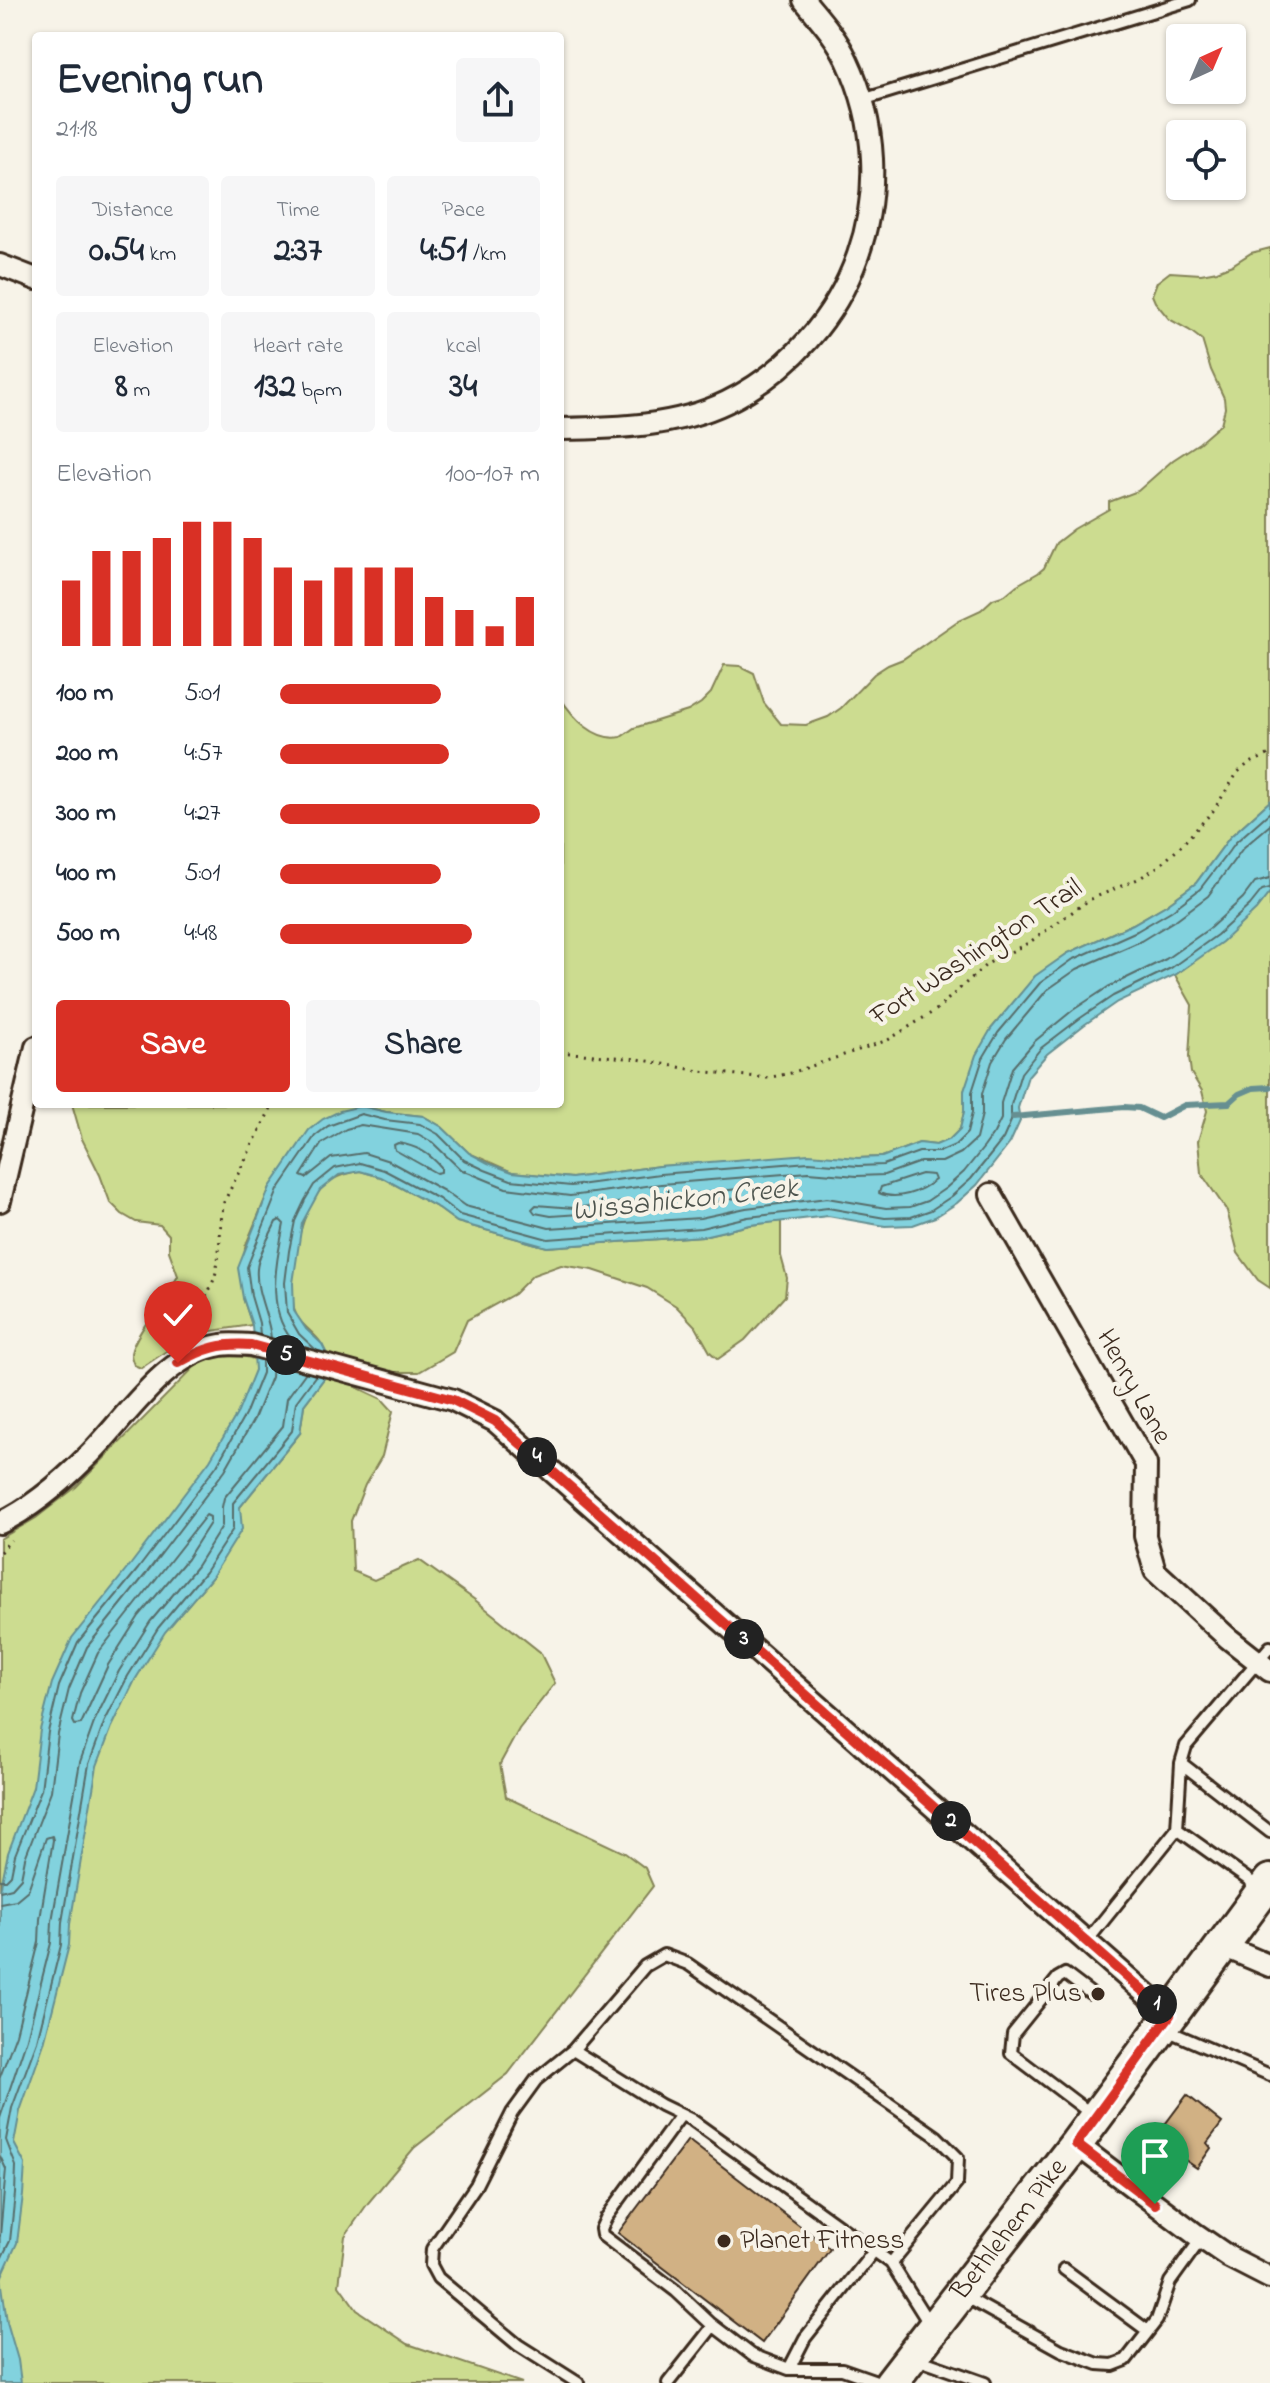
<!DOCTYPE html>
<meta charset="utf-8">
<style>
body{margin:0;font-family:"Indie Flower",sans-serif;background:#f6f6f7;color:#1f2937;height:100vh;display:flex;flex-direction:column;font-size:30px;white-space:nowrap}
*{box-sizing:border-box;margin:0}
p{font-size:26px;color:#747a83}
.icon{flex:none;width:44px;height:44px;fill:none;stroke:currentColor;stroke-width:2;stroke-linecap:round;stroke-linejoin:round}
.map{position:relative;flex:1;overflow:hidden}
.drawer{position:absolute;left:32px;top:32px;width:532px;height:1076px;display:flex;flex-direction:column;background:#fff;border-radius:8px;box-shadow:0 2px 6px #0004}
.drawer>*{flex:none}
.needle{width:52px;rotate:44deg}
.controls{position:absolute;left:1166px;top:24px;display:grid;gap:16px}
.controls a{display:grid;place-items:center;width:80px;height:80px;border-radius:8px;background:#fff;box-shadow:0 2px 6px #0004;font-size:40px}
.pin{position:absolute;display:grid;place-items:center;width:68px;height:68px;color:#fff;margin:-82px -34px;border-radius:50% 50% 50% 0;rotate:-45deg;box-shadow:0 0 8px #0007}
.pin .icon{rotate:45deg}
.km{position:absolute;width:40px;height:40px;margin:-20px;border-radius:50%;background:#222;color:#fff;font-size:22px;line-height:40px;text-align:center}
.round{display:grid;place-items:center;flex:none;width:84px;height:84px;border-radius:8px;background:#f6f6f7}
.head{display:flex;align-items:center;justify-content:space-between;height:136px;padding:0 24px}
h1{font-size:44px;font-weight:700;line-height:60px}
.stats{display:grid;grid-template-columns:repeat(3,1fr);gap:12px;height:136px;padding:8px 24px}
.stats div{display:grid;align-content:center;border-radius:8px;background:#f6f6f7;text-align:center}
.stats b{font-size:34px;font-weight:700}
.stats small{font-size:22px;font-weight:400}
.stats p{font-size:22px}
.chart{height:224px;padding:16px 24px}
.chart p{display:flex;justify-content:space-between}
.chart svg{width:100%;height:144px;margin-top:8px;stroke:#d93025;stroke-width:6}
.button{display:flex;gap:16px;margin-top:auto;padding:16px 24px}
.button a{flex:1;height:92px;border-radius:8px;background:#d93025;color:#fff;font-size:32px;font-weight:700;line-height:92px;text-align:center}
.button a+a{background:#f6f6f7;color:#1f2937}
ul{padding:0 24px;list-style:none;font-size:26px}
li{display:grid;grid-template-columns:128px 96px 1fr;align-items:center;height:60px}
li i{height:20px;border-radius:10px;background:#d93025}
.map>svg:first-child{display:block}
.green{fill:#ccdc90;stroke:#848357;stroke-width:2}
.water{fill:#82d2de;stroke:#668f91;stroke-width:2}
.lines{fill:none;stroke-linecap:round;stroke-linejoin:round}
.shore{stroke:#576d6b;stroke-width:2}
.stream{stroke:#668f91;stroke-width:6}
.building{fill:#d1b184;stroke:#3b2a1e;stroke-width:2}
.service-casing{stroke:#3b2a1e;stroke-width:16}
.minor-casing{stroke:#3b2a1e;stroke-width:26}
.primary-casing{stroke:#3b2a1e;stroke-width:38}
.path{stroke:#3b2a1e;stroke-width:3;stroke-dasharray:2 6;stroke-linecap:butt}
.service{stroke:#f7f3e8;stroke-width:10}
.minor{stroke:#f7f3e8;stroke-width:20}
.primary{stroke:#f7f3e8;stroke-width:32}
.route-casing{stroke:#fff;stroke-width:16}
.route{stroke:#d93025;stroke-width:10}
.poi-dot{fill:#3b2a1e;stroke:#f7f3e8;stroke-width:3}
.labels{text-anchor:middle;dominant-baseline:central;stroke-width:8;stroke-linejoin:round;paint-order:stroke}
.street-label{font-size:28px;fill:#3b2a1e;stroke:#f7f3e8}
.poi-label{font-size:28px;fill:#3b2a1e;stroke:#f7f3e8;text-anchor:end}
.water-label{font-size:30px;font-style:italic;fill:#4d544e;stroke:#f7f3e8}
</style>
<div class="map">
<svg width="1270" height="2383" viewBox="0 0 1270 2383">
<rect width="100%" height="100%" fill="#f7f3e8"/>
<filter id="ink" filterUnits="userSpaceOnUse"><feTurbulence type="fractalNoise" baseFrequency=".0125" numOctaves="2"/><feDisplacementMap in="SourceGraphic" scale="16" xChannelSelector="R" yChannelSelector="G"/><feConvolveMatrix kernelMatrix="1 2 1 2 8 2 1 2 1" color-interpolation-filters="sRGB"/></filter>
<g filter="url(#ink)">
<path class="green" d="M 1270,248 L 1270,801 L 1230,837 L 1196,883 L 1166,905 L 1133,924 L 1068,953 L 1035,977 L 991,1029 L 964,1091 L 964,1112 L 960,1129 L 950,1139 L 936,1145 L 919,1143 L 882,1157 L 659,1166 L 572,1178 L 512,1172 L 469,1153 L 442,1127 L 423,1116 L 386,1112 L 361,1106 L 270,1187 L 245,1247 L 243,1298 L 252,1325 L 192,1334 L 141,1368 L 134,1365 C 132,1359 131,1359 131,1353 C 134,1335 168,1295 178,1276 L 169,1251 L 169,1235 L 160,1225 L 136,1222 L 122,1214 L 110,1202 L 100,1175 L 82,1139 L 72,1104 L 560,1104 L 560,697 C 573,718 595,742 621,737 L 634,728 L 688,711 L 701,703 L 711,693 L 724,665 L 740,666 L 754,673 L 764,703 L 781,724 L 806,725 L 828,717 L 841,708 L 874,674 L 888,665 L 903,659 L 959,620 L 981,610 L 993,599 L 1005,595 L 1017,585 L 1038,573 L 1044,568 L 1056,543 L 1074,529 L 1109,509 L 1109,502 L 1138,491 L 1173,460 L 1199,443 L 1221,424 L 1225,408 L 1224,398 L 1211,370 L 1202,340 L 1189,330 L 1169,319 L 1155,302 L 1152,295 L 1157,282 L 1170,272 L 1201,274 L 1217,271 L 1232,265 L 1251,253 Z
M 1270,892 L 1270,1288 L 1258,1280 L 1238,1253 L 1227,1211 L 1201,1173 L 1198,1141 L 1207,1111 L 1202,1091 L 1191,1073 L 1189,1057 L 1192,1005 L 1175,975 C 1210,950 1244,926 1270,892 Z
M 360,1171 L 381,1177 L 435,1206 L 457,1222 L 547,1247 L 703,1236 L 750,1225 L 781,1221 L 781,1256 L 787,1278 L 785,1296 L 745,1340 L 718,1359 L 710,1352 L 696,1327 L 676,1306 L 647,1288 L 593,1270 L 561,1265 L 533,1275 L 514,1294 L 467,1320 L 453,1352 L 419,1372 L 388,1372 L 359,1366 L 356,1387 L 382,1399 L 393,1411 L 382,1456 L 365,1485 L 351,1521 L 353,1571 L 374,1580 L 419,1560 L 475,1600 L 540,1652 L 555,1683 L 519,1729 L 500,1764 L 506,1797 L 625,1853 L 645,1868 L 653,1886 L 508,2074 L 414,2148 L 368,2203 L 345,2236 L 339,2285 L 357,2310 L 408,2344 L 522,2383 L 0,2383 L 0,1539 L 36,1518 L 76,1487 L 213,1348 L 280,1366 L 167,1629 L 212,1577 L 240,1507 L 300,1433 L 304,1405 L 328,1373 C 326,1364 326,1350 321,1343 C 313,1331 298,1324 294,1309 C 288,1277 299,1213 321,1189 C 332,1177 344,1174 360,1171 Z"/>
<path class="water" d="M 1270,801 L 1270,892 L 1256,910 L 1222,942 L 1175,975 L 1117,1002 L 1084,1025 L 1047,1054 L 1028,1076 L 1018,1108 L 1020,1121 L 1010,1143 L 977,1185 L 957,1203 L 935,1217 L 913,1225 L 885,1226 L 828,1216 L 750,1225 L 703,1236 L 547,1247 L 457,1222 L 435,1206 L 381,1177 L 360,1171 L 339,1175 L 320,1190 L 302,1223 L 293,1283 L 294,1311 L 306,1329 L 322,1344 L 330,1360 L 328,1373 L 304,1405 L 300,1433 L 240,1507 L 242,1529 L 212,1577 L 165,1632 L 135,1680 L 112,1727 L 97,1766 L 70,1924 L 69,1945 L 44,2043 L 20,2111 L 14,2143 L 25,2164 L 23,2195 L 17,2243 L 1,2278 L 7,2322 L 18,2360 L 21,2383 L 0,2383 L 0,1891 L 8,1853 L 33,1787 L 40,1730 L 52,1683 L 72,1638 L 131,1564 L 210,1460 L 238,1412 L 255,1370 L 252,1325 L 243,1298 L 238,1268 L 270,1187 L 309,1130 L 323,1119 L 340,1111 L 361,1106 L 386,1112 L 423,1116 L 442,1127 L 469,1153 L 488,1163 L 512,1172 L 572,1178 L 659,1166 L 809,1154 L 858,1158 L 882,1157 L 919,1143 L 936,1145 L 950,1139 L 960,1129 L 964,1112 L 964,1091 L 976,1055 L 991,1029 L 1035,976 L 1068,953 L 1133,924 L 1166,905 L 1196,883 L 1230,837 Z"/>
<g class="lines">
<path class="shore" d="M 1270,825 L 1243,848 L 1208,896 L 1177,919 L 1141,941 L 1077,969 L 1047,990 L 1006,1039 L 992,1062 L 982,1094 L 982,1114 L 976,1139 L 961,1153 L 942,1162 L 920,1162 L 884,1175 L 857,1176 L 809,1172 L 661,1184 L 570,1196 L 506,1188 L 460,1169 L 432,1142 L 418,1134 L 361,1125 L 346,1129 L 322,1143 L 301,1176 L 306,1178 L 331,1158 L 364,1153 L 389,1161 L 444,1191 L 465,1206 L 549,1228 L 700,1218 L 746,1208 L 827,1198 L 886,1208 L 910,1207 L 927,1201 L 946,1188 L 964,1172 L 984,1147 L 994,1133 L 1001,1119 L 1001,1103 L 1012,1068 L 1035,1041 L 1073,1010 L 1108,987 L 1166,959 L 1210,928 L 1243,898 L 1255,882 L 1270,878
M 398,1143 C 417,1146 429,1153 441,1167 L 441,1172 L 436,1173 L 395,1150 L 394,1145 Z
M 921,1174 L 933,1175 L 935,1180 C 920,1192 897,1201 879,1193 L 881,1187 Z
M 738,1189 L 742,1192 L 740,1197 L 698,1206 L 551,1216 L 535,1213 L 532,1209 L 536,1205 L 574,1208 Z
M 260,1335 L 259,1323 L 251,1296 L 247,1267 L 278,1190 L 315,1136 L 328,1126 L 361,1114 L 385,1120 L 420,1124 L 438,1134 L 464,1160 L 485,1170 L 511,1180 L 571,1186 L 660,1174 L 809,1162 L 858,1166 L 883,1165 L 919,1152 L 939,1152 L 955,1145 L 967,1133 L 972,1113 L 972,1092 L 983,1058 L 998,1033 L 1040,983 L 1072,960 L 1137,931 L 1171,911 L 1200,889 L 1236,842 L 1270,812
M 271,1338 C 269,1315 255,1292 257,1269 C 258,1254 270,1236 276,1222 L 280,1220 L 284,1224 C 276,1264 264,1314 297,1345
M 316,1350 L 299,1334 L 287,1313 L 285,1283 L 289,1251 L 295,1221 L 305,1200 L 314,1185 L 335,1168 L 360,1163 L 384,1170 L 439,1199 L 460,1215 L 548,1239 L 701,1228 L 748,1217 L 828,1208 L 885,1218 L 911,1217 L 931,1210 L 952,1196 L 971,1179 L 992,1153 L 1003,1139 L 1011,1121 L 1011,1105 L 1021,1073 L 1041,1048 L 1079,1019 L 1113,996 L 1171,968 L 1217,935 L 1250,905 L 1262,890 L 1270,888
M 206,1515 L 210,1517 L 210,1523 L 187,1559 L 139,1616 L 108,1665 L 81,1724 L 75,1725 L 73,1721 L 80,1693 L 98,1653 Z
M 0,1880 L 6,1880 L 11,1875 L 15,1855 L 41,1790 L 48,1732 L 59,1686 L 78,1642 L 138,1569 L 217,1465 L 245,1415 L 262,1373 L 262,1360
M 0,1891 L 12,1888 L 21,1878 L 25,1858 L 51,1791 L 58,1734 L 69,1689 L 87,1647 L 145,1575 L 225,1470 L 254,1419 L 271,1377 L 272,1363
M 0,1903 L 16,1900 L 28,1890 L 46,1838 L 52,1836 L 53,1840 L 40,1919 L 39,1942 L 16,2034 L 0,2077
M 0,2118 L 27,2038 L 51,1943 L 52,1921 L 80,1762 L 95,1720 L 119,1671 L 150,1622 L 197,1566 L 222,1526 L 222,1507 L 224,1498 L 283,1426 L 287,1398 L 306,1372
M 0,2156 L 6,2169 L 0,2236
M 0,2261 L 10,2241 L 15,2194 L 16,2166 L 6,2140 L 12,2108 L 37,2041 L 61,1945 L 62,1922 L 89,1764 L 104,1723 L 128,1676 L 158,1628 L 205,1572 L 233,1529 L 233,1503 L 292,1431 L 296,1402 L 316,1375"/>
<path class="stream" d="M 1013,1117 L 1124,1107 L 1139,1108 L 1160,1118 L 1185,1105 L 1229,1103 L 1239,1094 L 1253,1088 L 1270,1087"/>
</g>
<path class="building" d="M 1187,2095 L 1222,2123 L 1207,2143 L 1211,2148 L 1197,2168 L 1154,2139 Z
M 688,2140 L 830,2249 L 762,2343 L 618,2233 Z"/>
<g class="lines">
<defs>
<path id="service" d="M 862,100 L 1190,0
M 1181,1763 L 1270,1832
M 1177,1829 L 1260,1888
M 1087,1941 L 1177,1829 L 1181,1763 L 1186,1746 L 1270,1647
M 1090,1993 L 1065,1974 L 1058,1978 L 1013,2034 L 1011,2053 L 1094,2116
M 1166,2030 L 1270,2075
M 573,2050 L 536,2080 L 512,2113 L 476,2185 L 432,2249 L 431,2265 L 438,2278 L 518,2345 L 578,2383
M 681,2115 L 606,2218 L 601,2229 L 602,2235 L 676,2291 L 710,2323 L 752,2355 L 789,2369 L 842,2369 L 882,2383
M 891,2263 L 957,2183 L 958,2158 L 936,2136 L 688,1964 L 664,1955 L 645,1966 L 573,2050 L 661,2105 L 692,2120 L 891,2263 L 930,2325
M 1064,2269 L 1148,2331
M 962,2295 L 1061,2350 L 1098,2364 L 1113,2365 L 1126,2360 L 1157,2320 L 1170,2282 L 1201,2239
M 917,2359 L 985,2383
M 789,2369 L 805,2338 L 874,2251
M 668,2383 L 713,2326"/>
<path id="minor" d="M 0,265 L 36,279
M 560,429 C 617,428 675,427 727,402 C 855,338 908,189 847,60 C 837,38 819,18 804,0
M 991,1194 L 1146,1464 L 1145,1536 L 1155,1571 L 1228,1638 L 1270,1671
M 0,1201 L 36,1047
M 0,1523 C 32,1508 62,1482 87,1457 C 125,1420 165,1353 221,1345 C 231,1343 241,1345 251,1345 L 453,1400 L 495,1421 L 1170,2015
M 1223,1946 L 1270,1966
M 1076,2144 L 1194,2233 L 1229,2257 L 1270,2278"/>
<g id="primary">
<path id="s1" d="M 891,2383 L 1076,2144 L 1270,1881"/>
</g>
</defs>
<use href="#service" class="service-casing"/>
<use href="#minor" class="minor-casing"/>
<use href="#primary" class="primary-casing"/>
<path class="path" d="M 560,1052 L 638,1059 L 699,1071 L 767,1078 L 791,1073 L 888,1040 L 936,1010 L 987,964 L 1030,942 L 1089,900 L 1140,878 L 1159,866 L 1177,850 L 1213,811 L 1238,772 L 1248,764 L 1270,754
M 173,1342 C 188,1321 210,1298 216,1272 C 221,1249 219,1225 224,1202 L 273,1104
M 0,1552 L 11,1540"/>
<use href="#service" class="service"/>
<use href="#minor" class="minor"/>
<use href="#primary" class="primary"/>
</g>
</g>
<g class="lines" filter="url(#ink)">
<defs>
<path id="route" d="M 178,1363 C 204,1348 221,1343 251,1345 L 453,1400 L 495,1421 L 1170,2015 L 1076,2144 L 1155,2204"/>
</defs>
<use href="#route" class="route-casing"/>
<use href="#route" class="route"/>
</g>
<g class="poi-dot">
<circle cx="1098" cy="1994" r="8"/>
<circle cx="724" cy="2241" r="8"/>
</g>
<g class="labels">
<g class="street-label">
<text transform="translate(977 953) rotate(-33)">Fort Washington Trail</text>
<text transform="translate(1133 1387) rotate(61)">Henry Lane</text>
<text stroke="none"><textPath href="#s1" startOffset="194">Bethlehem Pike</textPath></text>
</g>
<g class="poi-label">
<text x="1082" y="1994">Tires Plus</text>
<text x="740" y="2241" text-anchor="start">Planet Fitness</text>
</g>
<g class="water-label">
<text transform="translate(685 1201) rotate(-6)">Wissahickon Creek</text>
</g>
</g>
</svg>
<div class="controls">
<a><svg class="needle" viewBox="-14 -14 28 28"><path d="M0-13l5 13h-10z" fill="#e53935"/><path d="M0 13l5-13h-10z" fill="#747a83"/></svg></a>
<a><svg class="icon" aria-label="locate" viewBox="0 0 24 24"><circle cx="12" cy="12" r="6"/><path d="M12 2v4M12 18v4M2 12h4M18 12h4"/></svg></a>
</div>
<div class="pin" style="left:1155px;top:2204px;background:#1e9e55"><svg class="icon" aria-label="arrive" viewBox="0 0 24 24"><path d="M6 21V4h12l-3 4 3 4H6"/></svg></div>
<div class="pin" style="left:178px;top:1363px;background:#d93025"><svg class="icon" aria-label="check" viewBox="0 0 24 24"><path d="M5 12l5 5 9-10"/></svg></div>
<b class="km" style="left:1157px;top:2004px">1</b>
<b class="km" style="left:951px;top:1821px">2</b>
<b class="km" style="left:744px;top:1639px">3</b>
<b class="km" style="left:537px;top:1457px">4</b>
<b class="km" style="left:286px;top:1355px">5</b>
<section class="drawer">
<div class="head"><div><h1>Evening run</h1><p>21:18</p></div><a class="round"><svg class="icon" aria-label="share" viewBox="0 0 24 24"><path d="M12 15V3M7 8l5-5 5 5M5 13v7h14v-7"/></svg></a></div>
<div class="stats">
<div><p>Distance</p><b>0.54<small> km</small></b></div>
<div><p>Time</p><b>2:37</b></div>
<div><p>Pace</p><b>4:51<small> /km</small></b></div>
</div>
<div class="stats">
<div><p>Elevation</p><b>8<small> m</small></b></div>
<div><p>Heart rate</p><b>132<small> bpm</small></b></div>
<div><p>kcal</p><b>34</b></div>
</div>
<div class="chart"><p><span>Elevation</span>100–107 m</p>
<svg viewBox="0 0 160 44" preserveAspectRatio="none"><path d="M5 44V24M15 44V15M25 44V15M35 44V11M45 44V6M55 44V6M65 44V11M75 44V20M85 44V24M95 44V20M105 44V20M115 44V20M125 44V29M135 44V33M145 44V38M155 44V29"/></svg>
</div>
<ul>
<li><b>100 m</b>5:01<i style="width:62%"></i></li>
<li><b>200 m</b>4:57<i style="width:65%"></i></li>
<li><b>300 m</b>4:27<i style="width:100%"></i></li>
<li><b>400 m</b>5:01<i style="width:62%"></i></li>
<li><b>500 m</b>4:48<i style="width:74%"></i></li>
</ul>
<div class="button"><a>Save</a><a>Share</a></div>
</section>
</div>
